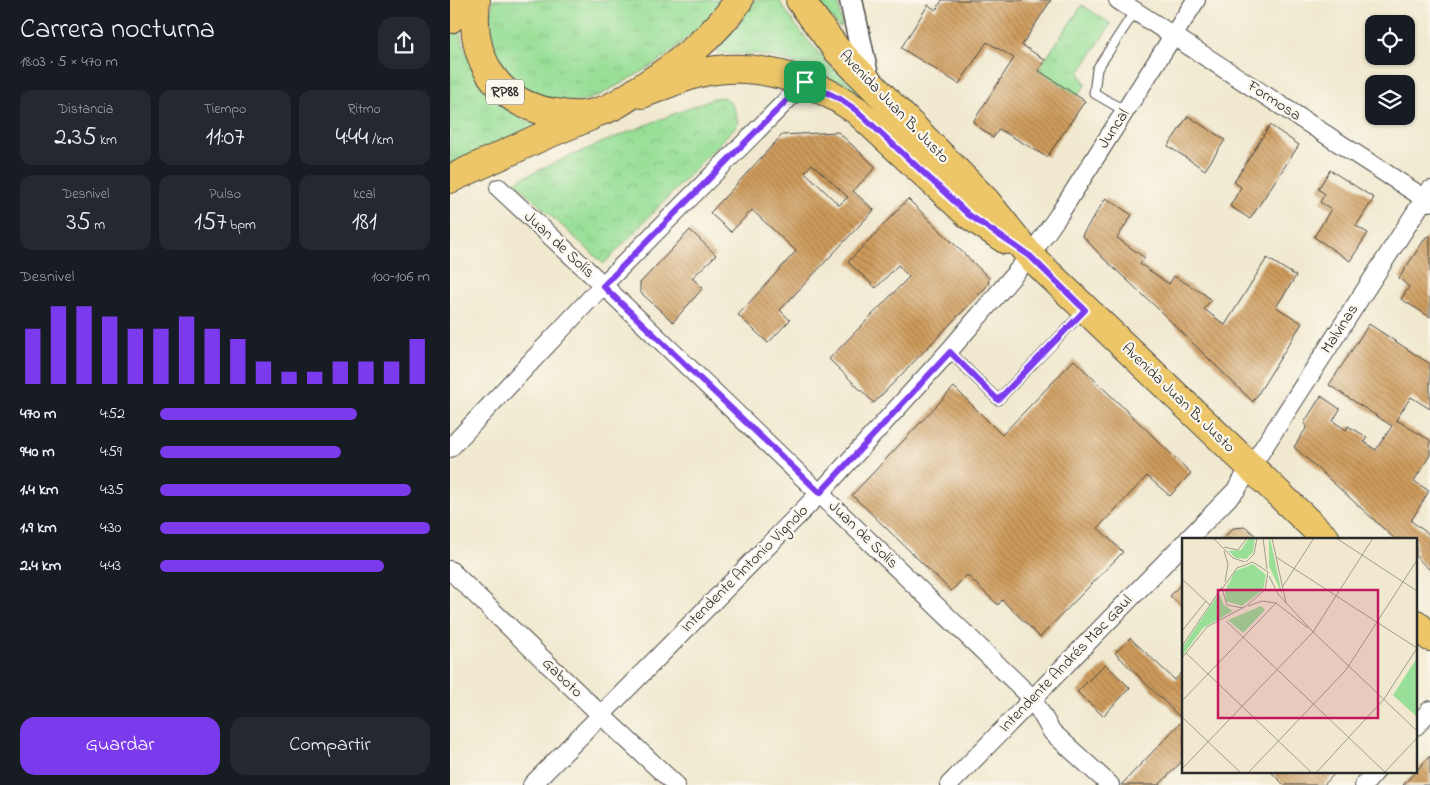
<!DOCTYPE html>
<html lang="es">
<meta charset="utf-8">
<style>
body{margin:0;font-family:"Indie Flower",sans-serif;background:#242831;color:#f1f3f6;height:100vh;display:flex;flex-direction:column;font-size:19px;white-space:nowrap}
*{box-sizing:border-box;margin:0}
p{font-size:16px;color:#9ea1a6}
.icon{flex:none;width:28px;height:28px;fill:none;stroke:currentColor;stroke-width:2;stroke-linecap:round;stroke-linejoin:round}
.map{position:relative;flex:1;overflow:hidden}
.details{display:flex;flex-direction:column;background:#171b24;width:450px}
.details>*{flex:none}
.fabs{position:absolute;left:915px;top:15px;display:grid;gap:10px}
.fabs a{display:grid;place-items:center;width:50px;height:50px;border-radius:10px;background:#171b24;box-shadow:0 1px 4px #0004;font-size:25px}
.pin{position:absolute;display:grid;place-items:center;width:42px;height:42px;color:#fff;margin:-21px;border-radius:10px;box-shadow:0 2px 8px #0006}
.round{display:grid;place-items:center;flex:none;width:52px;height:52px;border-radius:15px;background:#242831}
.head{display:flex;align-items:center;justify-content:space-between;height:85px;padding:0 20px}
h1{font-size:28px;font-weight:600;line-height:38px}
.figures{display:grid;grid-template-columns:repeat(3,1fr);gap:8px;height:85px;padding:5px 20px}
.figures div{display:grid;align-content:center;border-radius:12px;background:#242831;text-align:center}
.figures b{font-size:25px;font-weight:600}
.figures small{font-size:14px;font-weight:400}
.figures p{font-size:14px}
.chart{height:140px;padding:10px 20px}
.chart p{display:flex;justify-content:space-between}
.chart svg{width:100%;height:90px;margin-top:5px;stroke:#7c3aed;stroke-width:6}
.cta{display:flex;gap:10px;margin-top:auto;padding:10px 20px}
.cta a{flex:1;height:58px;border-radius:15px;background:#7c3aed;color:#fff;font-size:20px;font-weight:600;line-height:58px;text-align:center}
.cta a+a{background:#242831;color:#f1f3f6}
ul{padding:0 20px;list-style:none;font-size:16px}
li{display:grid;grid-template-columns:80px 60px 1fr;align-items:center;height:38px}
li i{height:12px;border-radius:6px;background:#7c3aed}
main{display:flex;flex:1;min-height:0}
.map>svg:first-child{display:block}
.grass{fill:url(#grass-tufts);stroke:#628561}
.park{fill:url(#park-crowns);stroke:#628561}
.building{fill:url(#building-back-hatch);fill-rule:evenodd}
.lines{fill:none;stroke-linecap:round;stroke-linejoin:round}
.service-casing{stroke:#494844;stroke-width:11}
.minor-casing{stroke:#494844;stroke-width:20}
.tertiary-casing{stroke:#494844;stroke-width:25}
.primary-casing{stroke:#494844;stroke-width:30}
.trunk-casing{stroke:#494844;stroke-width:30}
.service{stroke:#fff;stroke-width:9}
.minor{stroke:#fff;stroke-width:18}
.tertiary{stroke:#fff;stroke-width:22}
.primary{stroke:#ecc669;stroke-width:28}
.trunk{stroke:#ecc669;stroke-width:28}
.route-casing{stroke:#fff;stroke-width:10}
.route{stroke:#7c3aed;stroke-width:6}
.labels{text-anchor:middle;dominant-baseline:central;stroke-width:4.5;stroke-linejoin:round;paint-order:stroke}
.shield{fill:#fbf7ec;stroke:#696865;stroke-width:1}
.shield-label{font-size:15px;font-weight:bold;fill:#2b2b2b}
.street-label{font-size:16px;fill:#2b2b2b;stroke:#fbf7ec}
.inset-road{fill:none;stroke:#a19d8d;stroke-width:1}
.view{fill:#c2185b;fill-opacity:0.15;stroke:#c2185b;stroke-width:2.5}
.inset-edge{fill:none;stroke:#2b2b2b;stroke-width:2.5}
</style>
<main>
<section class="details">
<div class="head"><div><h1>Carrera nocturna</h1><p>18:03 · 5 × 470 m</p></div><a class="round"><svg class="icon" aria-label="share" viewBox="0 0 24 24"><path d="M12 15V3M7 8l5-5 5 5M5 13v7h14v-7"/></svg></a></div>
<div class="figures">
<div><p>Distancia</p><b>2.35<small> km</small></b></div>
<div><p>Tiempo</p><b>11:07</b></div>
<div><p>Ritmo</p><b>4:44<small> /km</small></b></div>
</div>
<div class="figures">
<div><p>Desnivel</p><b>35<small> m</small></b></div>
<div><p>Pulso</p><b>157<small> bpm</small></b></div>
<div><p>kcal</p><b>181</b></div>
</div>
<div class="chart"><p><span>Desnivel</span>100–106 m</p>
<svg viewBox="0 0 160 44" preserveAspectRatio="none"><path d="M5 44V17M15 44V6M25 44V6M35 44V11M45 44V17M55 44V17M65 44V11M75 44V17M85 44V22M95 44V33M105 44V38M115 44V38M125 44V33M135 44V33M145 44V33M155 44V22"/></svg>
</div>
<ul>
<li><b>470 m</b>4:52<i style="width:73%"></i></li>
<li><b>940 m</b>4:59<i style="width:67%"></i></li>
<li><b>1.4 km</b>4:35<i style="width:93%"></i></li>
<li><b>1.9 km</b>4:30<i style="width:100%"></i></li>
<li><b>2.4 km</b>4:43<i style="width:83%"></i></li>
</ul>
<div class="cta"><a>Guardar</a><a>Compartir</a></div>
</section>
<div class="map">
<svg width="980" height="785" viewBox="0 0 980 785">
<defs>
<pattern id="grass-tufts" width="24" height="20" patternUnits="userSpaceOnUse" patternTransform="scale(1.25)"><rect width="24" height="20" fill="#99df97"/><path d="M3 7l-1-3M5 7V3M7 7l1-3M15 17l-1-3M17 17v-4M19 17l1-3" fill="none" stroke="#84c082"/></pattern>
<pattern id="park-crowns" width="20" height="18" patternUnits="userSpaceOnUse" patternTransform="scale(1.25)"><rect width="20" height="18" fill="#99df97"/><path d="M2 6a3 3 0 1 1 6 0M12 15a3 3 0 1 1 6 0" fill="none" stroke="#84c082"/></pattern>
<pattern id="building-back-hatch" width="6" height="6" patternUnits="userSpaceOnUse" patternTransform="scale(1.25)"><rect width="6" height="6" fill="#ce9b5c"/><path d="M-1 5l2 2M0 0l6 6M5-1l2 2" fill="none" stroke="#a77f4c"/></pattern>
</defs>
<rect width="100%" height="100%" fill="#fbf7ec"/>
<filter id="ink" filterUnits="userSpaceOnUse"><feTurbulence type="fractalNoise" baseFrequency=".02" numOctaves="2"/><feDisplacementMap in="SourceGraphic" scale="10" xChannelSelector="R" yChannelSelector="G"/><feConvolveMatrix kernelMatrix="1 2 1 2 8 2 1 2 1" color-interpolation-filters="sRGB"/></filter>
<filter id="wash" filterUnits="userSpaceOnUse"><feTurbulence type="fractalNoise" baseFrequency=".0096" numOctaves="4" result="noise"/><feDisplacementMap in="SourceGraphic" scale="20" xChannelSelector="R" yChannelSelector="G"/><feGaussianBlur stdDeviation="1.12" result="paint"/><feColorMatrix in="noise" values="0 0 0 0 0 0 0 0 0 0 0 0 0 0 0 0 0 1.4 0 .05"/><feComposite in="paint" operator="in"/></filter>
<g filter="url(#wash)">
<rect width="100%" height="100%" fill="#f0e9cf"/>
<path class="grass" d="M 43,0 L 276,0 L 266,12 L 215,57 L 183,77 L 146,97 L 131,101 L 119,102 L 88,97 L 58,79 L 43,52 L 39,32 L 40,19 Z
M 304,0 L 329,0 C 351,38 378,62 409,92 L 407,94 C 376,75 346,61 310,55 C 296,53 279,55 267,52 L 266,50 L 290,22 Z
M 368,0 L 388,0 L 392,26 L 390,27 C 380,20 374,10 368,0 Z
M 632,5 L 661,24 L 629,73 L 636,84 L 628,96 L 588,70 Z
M 7,21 C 16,67 43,112 90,126 L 0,169 L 0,31 Z"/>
<path class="park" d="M 273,97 C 284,104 286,111 288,124 L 154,264 L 64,182 C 129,150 197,125 264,98 Z"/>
<g id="blocks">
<path class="building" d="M 492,0 L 601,0 L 572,45 L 595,60 L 588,70 L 635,101 L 597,157 L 549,129 L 543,138 L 523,122 L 564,58 L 537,42 L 509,84 L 451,48 L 478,5 L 486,10 Z
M 738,116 L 775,140 L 755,170 L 718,146 Z
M 820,125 L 849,145 L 800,219 L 780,206 L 791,187 L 784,182 Z
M 388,132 L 426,167 L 403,191 L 424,210 L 330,310 L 340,320 L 318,343 L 288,315 L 346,251 L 302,210 L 281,232 L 260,213 L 332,135 ZM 362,164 L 398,197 L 389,205 L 355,172 Z
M 880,170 L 924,198 L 906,226 L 918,233 L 900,261 L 864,237 L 881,209 L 870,202 L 875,194 L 868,189 Z
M 656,198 L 682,215 L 667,238 L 695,258 L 690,264 L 719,284 L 724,276 L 754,294 L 761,300 L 754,309 L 775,325 L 817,258 L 846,276 L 826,307 L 852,323 L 803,402 L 705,306 L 653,258 L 632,235 Z
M 458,199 L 539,278 L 538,285 L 424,403 L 379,359 L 459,277 L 448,265 L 426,288 L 398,262 Z
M 240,230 L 266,255 L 242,278 L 253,288 L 223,322 L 190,292 L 190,283 Z
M 980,236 L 980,317 L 951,299 L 959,287 L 949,278 L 976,237 Z
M 919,324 L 980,364 L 980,409 L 961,397 L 946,420 L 980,440 L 980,455 L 964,481 L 979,491 L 961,521 L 980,535 L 980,570 L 966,557 L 966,539 L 945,539 L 844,447 L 857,427 L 854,423 L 871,396 L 890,409 L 883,421 L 896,430 L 898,426 L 917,437 L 914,442 L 926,450 L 942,426 L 879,385 Z
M 624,360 L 741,473 L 720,496 L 697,476 L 648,528 L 673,552 L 590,637 L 552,600 L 548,605 L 517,575 L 501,591 L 402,495 L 504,387 L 552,435 Z
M 796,527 L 809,539 L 773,539 L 783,528 Z
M 734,581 L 734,609 L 720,596 Z
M 680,638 L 725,680 L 734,670 L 734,759 L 709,785 L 671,785 L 733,720 L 665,653 Z
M 655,664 L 680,688 L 653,716 L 627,692 Z
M 980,756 L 980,785 L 953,785 L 966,771 Z
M 820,771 L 887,771 L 874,785 L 834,785 Z"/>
</g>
</g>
<g filter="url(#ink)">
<use href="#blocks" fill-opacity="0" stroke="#494844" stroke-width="1"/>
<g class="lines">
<defs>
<path id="service" d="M 675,111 L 644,93 L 647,69 L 685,11
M 499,351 L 548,400 L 634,311"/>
<path id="minor" d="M 668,0 L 980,202
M 49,188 L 153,285 L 582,698 L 602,732 L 660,785
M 0,448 L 153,285 L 355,82
M 738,539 L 786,490 L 980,190
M 0,570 L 151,715 L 226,785
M 966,726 L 980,710
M 82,785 L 370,493 L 499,351 L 580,256 L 608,216 L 746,0
M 499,785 L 734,543
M 914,785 L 926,771"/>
<path id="tertiary" d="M 401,0 L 418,80"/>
<path id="primary" d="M 350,0 L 387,50 L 535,200 L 580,256 L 876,539
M 192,94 C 211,87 230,78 250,73 C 305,60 361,79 406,110 L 519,215 L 556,240
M 966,624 L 980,637"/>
<path id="trunk" d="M 26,0 C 19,57 46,105 106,113 C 120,116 137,116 151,111 C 165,107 178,97 190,89 C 227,65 264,37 289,0
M 0,19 L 13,0
M 0,179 L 91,137 L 139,117"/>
</defs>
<use href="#service" class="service-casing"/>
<use href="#minor" class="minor-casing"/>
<use href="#tertiary" class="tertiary-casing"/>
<use href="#primary" class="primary-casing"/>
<use href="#trunk" class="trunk-casing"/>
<use href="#service" class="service"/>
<use href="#minor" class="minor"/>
<use href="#tertiary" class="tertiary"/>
<use href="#primary" class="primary"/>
<use href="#trunk" class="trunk"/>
</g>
</g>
<g class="lines" filter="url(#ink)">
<defs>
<path id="route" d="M 355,82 L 390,99 L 406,110 L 519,215 L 580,256 L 635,310 L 548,400 L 500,352 L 370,493 L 153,286 Z"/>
</defs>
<use href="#route" class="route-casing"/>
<use href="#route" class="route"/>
</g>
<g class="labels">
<rect class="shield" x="36" y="79.5" width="38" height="25" rx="4"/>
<g class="shield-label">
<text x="55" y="92">RP88</text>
</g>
<g class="street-label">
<text transform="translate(824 101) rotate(33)">Formosa</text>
<text transform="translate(444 107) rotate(46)">Avenida Juan B. Justo</text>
<text transform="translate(664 129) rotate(-57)">Juncal</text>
<text transform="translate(109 245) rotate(43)">Juan de Solís</text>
<text transform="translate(890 329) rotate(-57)">Malvinas</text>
<text transform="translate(728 398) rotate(44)">Avenida Juan B. Justo</text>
<text transform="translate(413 535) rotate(44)">Juan de Solís</text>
<text transform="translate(295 569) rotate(-45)">Intendente Antonio Vignolo</text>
<text transform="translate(616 664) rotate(-46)">Intendente Andrés Mac Gaul</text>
<text transform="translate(112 678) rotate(44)">Gaboto</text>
</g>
</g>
<g transform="translate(732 538)">
<rect width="235" height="235" fill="#f0e9cf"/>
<path d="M 67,0 L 73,0 L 71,14 L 64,21 L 54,20 L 46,13 L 59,12 ZM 87,0 L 88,0 L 100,56 L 87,28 ZM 71,26 L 84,37 L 81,52 L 60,68 L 44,63 L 43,53 L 53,33 ZM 37,55 L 42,67 L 51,73 L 21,90 L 0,118 L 0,110 Z" fill="#99df97"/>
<path d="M 79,68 L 83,72 L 61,95 L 46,82 Z" fill="#99df97"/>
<path d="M 235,120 L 235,179 L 211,157 Z" fill="#99df97"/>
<path class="inset-road" d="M 31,0 L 51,20 L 63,24M 81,0 L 85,31M 90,0 L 104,65M 154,0 L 235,53M 42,9 L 56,12 L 65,0M 42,13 L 46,26 L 43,44M 94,19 L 235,110M 64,24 L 72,16 L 75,0M 87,38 L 96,56 L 131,94 L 235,193M 0,41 L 28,67M 101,48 L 132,0M 66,68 L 80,63 L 94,65 L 126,90M 44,83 L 204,235M 0,93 L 24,63M 0,108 L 40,49M 4,115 L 130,235M 0,120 L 25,89 L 64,68 L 83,52 L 86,34 L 71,24 L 55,30 L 40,51 L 45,67 L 61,70M 0,163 L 94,65M 0,179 L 59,235M 0,231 L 131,94 L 191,0M 66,235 L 164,132 L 235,22M 134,235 L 202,161 L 235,110M 202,235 L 235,200"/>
<path class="view" d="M 36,52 L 196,52 L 196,180 L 36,180 Z"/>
<rect width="235" height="235" class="inset-edge"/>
</g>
</svg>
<div class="fabs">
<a><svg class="icon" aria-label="locate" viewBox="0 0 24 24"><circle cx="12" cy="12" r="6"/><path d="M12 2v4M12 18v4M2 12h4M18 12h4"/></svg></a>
<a><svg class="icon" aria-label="layers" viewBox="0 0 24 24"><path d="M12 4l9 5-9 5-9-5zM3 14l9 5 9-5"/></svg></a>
</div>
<div class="pin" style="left:355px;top:82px;background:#1e9e55"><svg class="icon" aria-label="arrive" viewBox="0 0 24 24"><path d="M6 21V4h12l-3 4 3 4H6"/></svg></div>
</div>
</main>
